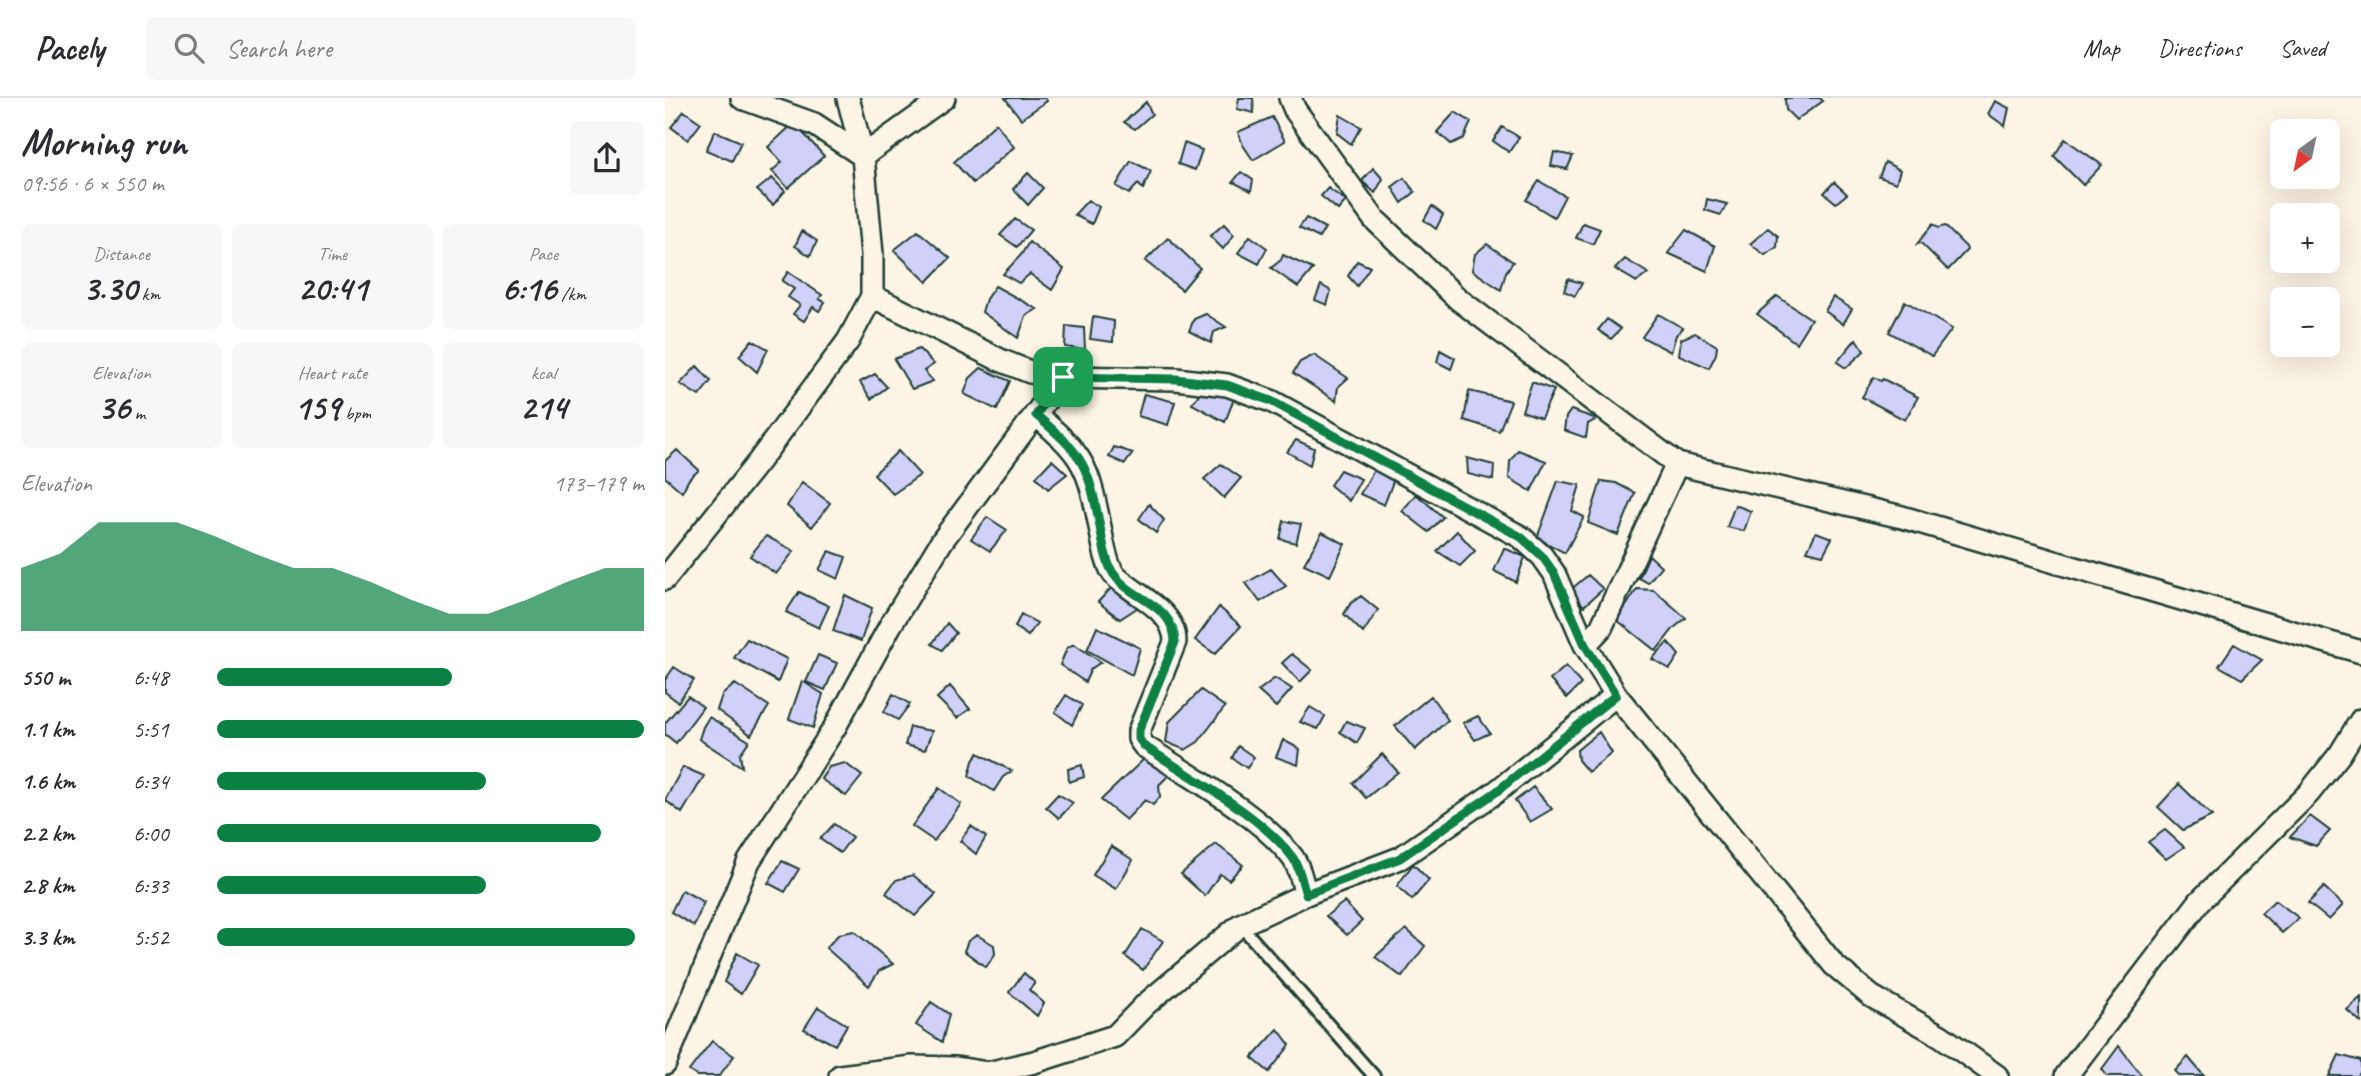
<!DOCTYPE html>
<meta charset="utf-8">
<style>
body{margin:0;font-family:Caveat,sans-serif;background:#f7f7f7;color:#2b2b33;height:100vh;display:flex;flex-direction:column;font-size:26px;white-space:nowrap}
*{box-sizing:border-box;margin:0}
p{font-size:23px;color:#7c7c81}
.icon{flex:none;width:38px;height:38px;fill:none;stroke:currentColor;stroke-width:2;stroke-linecap:round;stroke-linejoin:round}
.map{position:relative;flex:1;overflow:hidden}
.side{display:flex;flex-direction:column;background:#fff;width:665px}
.side>*{flex:none}
.needle{width:46px;rotate:213deg}
.controls{position:absolute;left:1605px;top:21px;display:grid;gap:14px}
.controls a{display:grid;place-items:center;width:70px;height:70px;border-radius:10px;background:#fff;box-shadow:0 7px 28px #0002;font-size:35px}
.pin{position:absolute;display:grid;place-items:center;width:60px;height:60px;color:#fff;margin:-30px;border-radius:14px;box-shadow:0 4px 10px #0006}
.round{display:grid;place-items:center;flex:none;width:74px;height:74px;border-radius:10px;background:#f7f7f7}
.summary{display:flex;align-items:center;justify-content:space-between;height:119px;padding:0 21px}
h1{font-size:38px;font-weight:700;line-height:52px}
.metrics{display:grid;grid-template-columns:repeat(3,1fr);gap:10px;height:119px;padding:7px 21px}
.metrics div{display:grid;align-content:center;border-radius:10px;background:#f7f7f7;text-align:center}
.metrics b{font-size:35px;font-weight:700}
.metrics small{font-size:19px;font-weight:400}
.metrics p{font-size:19px}
.chart{height:196px;padding:14px 21px}
.chart p{display:flex;justify-content:space-between}
.chart svg{width:100%;height:126px;margin-top:7px;fill:#0b8043;opacity:.7}
ul{padding:0 21px;list-style:none;font-size:23px}
li{display:grid;grid-template-columns:112px 84px 1fr;align-items:center;height:52px}
li i{height:18px;border-radius:9px;background:#0b8043}
header{display:flex;align-items:center;gap:42px;box-sizing:border-box;height:98px;padding:0 35px;background:#fff;border-bottom:2px solid #e1e1e2}
header strong{font-size:33px}
nav{display:flex;gap:38px;margin-inline-start:auto;font-size:24px}
.search{width:490px;height:63px;background:#f7f7f7;display:flex;align-items:center;gap:18px;box-sizing:border-box;padding:0 24px;border-radius:10px;color:#7c7c81;font-size:26px}
main{display:flex;flex:1;min-height:0}
.map>svg:first-child{display:block}
.building{fill:#d1d0f8;stroke:#1f3d34;stroke-width:2}
.lines{fill:none;stroke-linecap:round;stroke-linejoin:round}
.service-casing{stroke:#1f3d34;stroke-width:16}
.minor-casing{stroke:#1f3d34;stroke-width:26}
.service{stroke:#fcf5e5;stroke-width:10}
.minor{stroke:#fcf5e5;stroke-width:21}
.route-casing{stroke:#fff;stroke-width:14}
.route{stroke:#0b8043;stroke-width:9}
</style>
<header>
<strong>Pacely</strong>
<div class="search"><svg class="icon" aria-label="search" viewBox="0 0 24 24"><circle cx="10" cy="10" r="6"/><path d="M15 15l6 6"/></svg>Search here</div>
<nav><a>Map</a><a>Directions</a><a>Saved</a></nav>
</header>
<main>
<section class="side">
<div class="summary"><div><h1>Morning run</h1><p>09:56 · 6 × 550 m</p></div><a class="round"><svg class="icon" aria-label="share" viewBox="0 0 24 24"><path d="M12 15V3M7 8l5-5 5 5M5 13v7h14v-7"/></svg></a></div>
<div class="metrics">
<div><p>Distance</p><b>3.30<small> km</small></b></div>
<div><p>Time</p><b>20:41</b></div>
<div><p>Pace</p><b>6:16<small> /km</small></b></div>
</div>
<div class="metrics">
<div><p>Elevation</p><b>36<small> m</small></b></div>
<div><p>Heart rate</p><b>159<small> bpm</small></b></div>
<div><p>kcal</p><b>214</b></div>
</div>
<div class="chart"><p><span>Elevation</span>173–179 m</p>
<svg viewBox="0 0 160 44" preserveAspectRatio="none"><path d="M0 44V22L10 17L20 6L30 6L40 6L50 11L60 17L70 22L80 22L90 27L100 33L110 38L120 38L130 33L140 27L150 22L160 22V44z"/></svg>
</div>
<ul>
<li><b>550 m</b>6:48<i style="width:55%"></i></li>
<li><b>1.1 km</b>5:51<i style="width:100%"></i></li>
<li><b>1.6 km</b>6:34<i style="width:63%"></i></li>
<li><b>2.2 km</b>6:00<i style="width:90%"></i></li>
<li><b>2.8 km</b>6:33<i style="width:63%"></i></li>
<li><b>3.3 km</b>5:52<i style="width:98%"></i></li>
</ul>
</section>
<div class="map">
<svg width="1696" height="978" viewBox="0 0 1696 978">
<rect width="100%" height="100%" fill="#fcf5e5"/>
<filter id="ink" filterUnits="userSpaceOnUse"><feTurbulence type="fractalNoise" baseFrequency=".0143" numOctaves="2"/><feDisplacementMap in="SourceGraphic" scale="14" xChannelSelector="R" yChannelSelector="G"/><feConvolveMatrix kernelMatrix="1 2 1 2 8 2 1 2 1" color-interpolation-filters="sRGB"/></filter>
<g filter="url(#ink)">
<path class="building" d="M 340,0 L 380,0 L 382,3 L 356,21 Z
M 574,0 L 588,0 L 589,15 L 572,11 Z
M 1122,0 L 1155,0 L 1158,3 L 1131,22 L 1121,12 L 1120,1 Z
M 1330,3 L 1344,10 L 1340,28 L 1323,16 Z
M 481,4 L 487,16 L 470,31 L 459,24 Z
M 19,13 L 36,25 L 23,42 L 6,29 Z
M 790,14 L 806,24 L 799,40 L 786,46 L 772,34 Z
M 675,17 L 696,29 L 686,46 L 672,35 Z
M 607,19 L 620,43 L 588,62 L 578,47 L 573,34 Z
M 129,25 L 159,58 L 123,90 L 107,73 L 117,64 L 103,49 Z
M 331,25 L 349,49 L 308,85 L 289,64 Z
M 837,29 L 854,39 L 844,54 L 828,43 Z
M 50,33 L 76,44 L 67,63 L 41,52 Z
M 1400,41 L 1437,67 L 1418,87 L 1389,58 Z
M 519,45 L 537,52 L 530,72 L 513,66 Z
M 889,54 L 908,58 L 902,71 L 886,68 Z
M 466,63 L 486,73 L 478,91 L 473,86 L 464,96 L 451,88 Z
M 1220,64 L 1235,72 L 1231,85 L 1214,79 Z
M 708,70 L 718,81 L 710,95 L 697,83 Z
M 576,74 L 588,82 L 586,93 L 568,84 Z
M 363,75 L 378,90 L 363,107 L 348,91 Z
M 107,80 L 120,93 L 108,107 L 92,92 Z
M 739,80 L 750,94 L 737,105 L 727,89 Z
M 874,83 L 900,98 L 889,119 L 861,102 Z
M 1169,84 L 1182,96 L 1171,105 L 1159,95 Z
M 663,90 L 681,103 L 673,112 L 656,98 Z
M 1042,101 L 1062,106 L 1056,117 L 1040,112 Z
M 423,102 L 434,109 L 427,126 L 409,117 Z
M 767,108 L 778,117 L 771,131 L 759,122 Z
M 641,120 L 660,130 L 654,140 L 634,130 Z
M 350,121 L 366,132 L 352,149 L 335,137 Z
M 918,125 L 935,131 L 928,146 L 911,140 Z
M 559,126 L 569,137 L 558,151 L 545,138 Z
M 1268,126 L 1273,130 L 1280,128 L 1301,149 L 1302,152 L 1283,172 L 1256,145 L 1252,146 Z
M 1103,130 L 1113,138 L 1112,149 L 1100,157 L 1085,146 Z
M 1021,132 L 1050,148 L 1042,173 L 1003,155 Z
M 137,133 L 152,143 L 145,158 L 130,148 Z
M 253,133 L 285,160 L 262,184 L 229,152 Z
M 585,138 L 602,150 L 594,166 L 573,155 Z
M 503,140 L 535,170 L 517,192 L 480,163 Z
M 364,144 L 399,171 L 387,192 L 365,176 L 354,185 L 338,176 L 356,157 Z
M 822,146 L 848,164 L 841,174 L 836,192 L 807,172 L 810,156 Z
M 618,157 L 648,171 L 633,189 L 606,170 L 616,162 Z
M 960,161 L 983,175 L 972,184 L 950,171 Z
M 692,163 L 705,169 L 692,188 L 683,178 Z
M 123,174 L 157,197 L 154,201 L 160,204 L 154,213 L 148,209 L 139,223 L 128,216 L 135,207 L 123,199 L 129,191 L 117,183 Z
M 903,181 L 917,185 L 910,198 L 899,193 Z
M 656,187 L 666,193 L 662,207 L 650,202 Z
M 330,188 L 372,211 L 361,218 L 353,240 L 317,214 L 321,201 Z
M 1112,198 L 1146,221 L 1131,245 L 1092,216 Z
M 1168,199 L 1187,211 L 1178,226 L 1160,213 Z
M 1240,203 L 1287,231 L 1267,258 L 1224,234 Z
M 541,216 L 561,229 L 549,234 L 546,245 L 524,233 L 529,221 Z
M 993,216 L 1018,230 L 1011,237 L 1006,254 L 977,239 Z
M 428,219 L 449,223 L 448,244 L 425,241 Z
M 942,221 L 956,231 L 946,241 L 933,232 Z
M 401,228 L 419,230 L 420,252 L 400,249 Z
M 1030,235 L 1052,248 L 1051,256 L 1044,270 L 1014,257 L 1016,241 Z
M 1191,241 L 1199,253 L 1181,270 L 1172,264 Z
M 87,242 L 103,251 L 92,274 L 74,258 Z
M 254,251 L 269,266 L 259,273 L 268,283 L 247,291 L 229,261 Z
M 775,252 L 790,260 L 786,271 L 772,264 Z
M 649,257 L 683,280 L 673,289 L 671,303 L 628,275 L 635,264 Z
M 32,268 L 46,283 L 34,298 L 15,286 Z
M 316,270 L 345,283 L 332,312 L 299,296 L 305,280 Z
M 210,276 L 222,289 L 206,301 L 195,284 Z
M 1209,279 L 1216,283 L 1218,281 L 1253,299 L 1240,322 L 1197,299 Z
M 867,284 L 889,292 L 876,320 L 857,313 Z
M 541,286 L 570,298 L 560,324 L 527,306 Z
M 804,293 L 846,303 L 834,333 L 799,322 Z
M 479,296 L 510,304 L 503,327 L 473,318 Z
M 906,312 L 932,321 L 923,326 L 921,340 L 899,332 L 901,319 Z
M 631,342 L 649,350 L 645,367 L 622,354 Z
M 449,349 L 468,355 L 460,366 L 444,359 Z
M 12,352 L 34,372 L 24,381 L 17,394 L 0,379 L 0,363 Z
M 853,352 L 881,363 L 866,393 L 844,380 L 845,363 Z
M 233,353 L 255,377 L 228,396 L 209,376 Z
M 802,360 L 829,367 L 828,382 L 803,376 Z
M 387,362 L 402,376 L 383,391 L 371,379 Z
M 556,366 L 576,380 L 559,400 L 539,381 Z
M 675,372 L 696,381 L 684,403 L 665,387 Z
M 709,372 L 729,381 L 719,407 L 695,396 Z
M 893,383 L 915,387 L 907,413 L 919,419 L 900,455 L 872,440 Z
M 936,383 L 951,385 L 970,395 L 953,437 L 923,425 Z
M 137,384 L 165,405 L 147,429 L 122,408 Z
M 751,396 L 778,419 L 764,434 L 737,413 Z
M 484,406 L 499,422 L 491,435 L 474,421 Z
M 1070,407 L 1086,413 L 1079,433 L 1062,429 Z
M 322,419 L 342,432 L 325,453 L 306,441 Z
M 619,423 L 636,426 L 631,445 L 615,441 Z
M 792,433 L 810,453 L 795,468 L 772,453 Z
M 657,434 L 680,446 L 665,478 L 639,466 Z
M 1151,434 L 1167,440 L 1158,457 L 1142,453 Z
M 101,438 L 129,453 L 111,476 L 85,458 Z
M 839,450 L 860,459 L 851,484 L 829,473 Z
M 164,453 L 181,459 L 173,481 L 154,472 Z
M 984,457 L 996,468 L 983,485 L 974,480 Z
M 606,471 L 621,488 L 595,504 L 581,485 Z
M 923,477 L 938,491 L 919,508 L 904,493 Z
M 450,486 L 475,508 L 455,521 L 433,504 Z
M 972,491 L 989,492 L 1021,520 L 1009,530 L 991,553 L 952,522 Z
M 134,494 L 164,508 L 154,530 L 121,514 Z
M 180,497 L 207,510 L 196,543 L 168,533 Z
M 696,498 L 713,512 L 698,535 L 679,516 L 686,505 Z
M 554,509 L 576,528 L 550,556 L 530,542 Z
M 356,516 L 372,525 L 363,538 L 350,529 Z
M 282,525 L 291,535 L 277,552 L 267,546 Z
M 432,529 L 475,550 L 467,577 L 422,552 Z
M 82,541 L 122,561 L 113,584 L 69,560 Z
M 1003,544 L 1014,557 L 1005,571 L 987,561 Z
M 409,546 L 436,564 L 426,571 L 420,584 L 395,567 L 402,550 Z
M 1569,546 L 1597,562 L 1577,581 L 1554,568 Z
M 627,556 L 647,572 L 635,584 L 617,565 Z
M 153,557 L 172,565 L 160,592 L 141,584 Z
M 901,568 L 916,586 L 902,600 L 885,582 Z
M 9,569 L 29,582 L 13,604 L 0,594 L 0,582 Z
M 610,580 L 627,591 L 611,609 L 593,593 Z
M 137,583 L 158,596 L 148,630 L 124,621 Z
M 70,586 L 104,608 L 86,637 L 52,612 L 57,597 Z
M 285,588 L 305,611 L 292,620 L 272,600 Z
M 536,592 L 560,609 L 533,644 L 520,652 L 501,644 L 504,624 Z
M 228,596 L 245,606 L 233,622 L 219,614 Z
M 401,597 L 417,607 L 407,627 L 390,614 Z
M 23,598 L 38,609 L 11,645 L 0,636 L 0,625 Z
M 766,598 L 783,622 L 750,652 L 730,628 Z
M 645,609 L 660,618 L 653,631 L 635,624 Z
M 813,618 L 825,635 L 810,642 L 798,625 Z
M 44,619 L 84,643 L 75,656 L 77,669 L 34,641 L 38,629 Z
M 681,623 L 700,630 L 692,645 L 675,634 Z
M 245,629 L 267,633 L 260,652 L 240,647 Z
M 934,634 L 947,655 L 923,674 L 913,662 L 912,652 Z
M 618,642 L 635,651 L 633,667 L 611,659 Z
M 573,648 L 589,659 L 582,670 L 567,660 Z
M 313,655 L 347,673 L 338,679 L 329,693 L 304,678 L 308,663 Z
M 717,656 L 733,674 L 701,700 L 688,685 Z
M 481,659 L 503,678 L 494,687 L 495,699 L 488,707 L 480,702 L 461,722 L 436,702 Z
M 180,665 L 197,678 L 181,698 L 156,681 L 164,669 Z
M 417,667 L 419,679 L 404,684 L 403,671 Z
M 18,669 L 39,678 L 17,715 L 0,702 Z
M 1514,686 L 1547,718 L 1518,732 L 1493,709 Z
M 868,689 L 887,711 L 865,724 L 850,703 Z
M 274,690 L 296,706 L 269,743 L 247,728 Z
M 393,696 L 408,705 L 394,720 L 381,709 Z
M 1645,718 L 1665,733 L 1651,748 L 1625,739 Z
M 169,726 L 187,739 L 175,755 L 155,741 Z
M 306,728 L 321,739 L 311,756 L 295,743 Z
M 1500,732 L 1519,749 L 1501,761 L 1483,744 Z
M 551,746 L 578,767 L 564,782 L 555,776 L 540,798 L 516,776 Z
M 446,748 L 468,762 L 451,791 L 428,777 Z
M 117,763 L 134,771 L 120,794 L 103,785 Z
M 748,766 L 764,782 L 747,802 L 732,788 Z
M 248,777 L 271,796 L 250,818 L 221,795 L 231,782 Z
M 1659,789 L 1678,807 L 1664,822 L 1643,805 Z
M 17,792 L 39,804 L 29,828 L 6,814 Z
M 1610,802 L 1634,820 L 1617,835 L 1596,815 Z
M 679,804 L 697,823 L 682,837 L 661,818 Z
M 477,831 L 498,843 L 478,872 L 460,858 Z
M 741,831 L 760,848 L 737,879 L 710,859 Z
M 189,833 L 228,866 L 214,873 L 204,888 L 161,850 L 174,836 Z
M 312,837 L 329,847 L 330,856 L 321,869 L 299,853 L 303,843 Z
M 72,855 L 93,867 L 76,896 L 59,884 Z
M 359,875 L 370,885 L 364,892 L 379,905 L 372,918 L 344,894 Z
M 1696,899 L 1696,924 L 1682,912 Z
M 266,904 L 284,916 L 277,944 L 251,927 Z
M 153,909 L 182,927 L 170,947 L 139,931 Z
M 613,931 L 625,947 L 604,974 L 587,960 Z
M 47,943 L 69,958 L 54,978 L 32,978 L 24,973 Z
M 1454,948 L 1477,978 L 1442,978 L 1437,971 Z
M 1674,957 L 1696,963 L 1696,973 L 1693,978 L 1664,978 Z
M 1523,959 L 1539,978 L 1515,978 L 1510,973 Z"/>
<g class="lines">
<defs>
<path id="service" d="M 575,827 L 709,978"/>
<path id="minor" d="M 183,0 L 198,58 L 279,0
M 625,0 L 630,12 L 709,121 L 793,201 L 1012,366 L 1237,419 L 1696,554
M 207,198 L 335,262 L 365,274 L 398,279 L 511,281 L 562,287 L 606,303 L 856,439 L 877,458 L 889,475 L 920,547
M 371,317 C 419,358 423,367 435,429 C 438,444 440,462 448,475 C 451,480 456,483 460,486 C 480,502 510,516 510,544 L 474,633 L 474,641 L 479,648 C 523,677 598,719 628,760 C 635,769 637,785 641,796
M 1012,366 L 936,530 L 920,547 L 951,597 L 1169,867 L 1206,898 L 1276,938 L 1332,978
M 0,481 L 94,363 L 183,243 L 207,198 L 207,156 L 198,58 L 149,26 L 77,0
M 0,966 L 84,763 L 170,629 L 225,528 L 277,443 L 398,279
M 175,978 L 247,969 L 291,970 L 323,975 L 369,964 L 450,938 L 481,906 L 575,827 L 641,796 L 735,760 L 831,694 L 951,597
M 1401,978 L 1535,803 L 1644,695 L 1675,656 L 1696,622"/>
</defs>
<use href="#service" class="service-casing"/>
<use href="#minor" class="minor-casing"/>
<use href="#service" class="service"/>
<use href="#minor" class="minor"/>
</g>
</g>
<g class="lines" filter="url(#ink)">
<defs>
<path id="route" d="M 398,279 L 511,281 L 562,287 L 606,303 L 856,439 L 877,458 L 889,475 L 920,547 L 951,597 L 831,694 L 735,760 L 641,796 C 637,785 635,770 628,760 C 599,719 522,677 479,648 L 474,641 L 474,632 L 510,544 C 509,505 465,502 448,475 C 440,462 438,444 435,429 C 423,366 419,358 371,317 Z"/>
</defs>
<use href="#route" class="route-casing"/>
<use href="#route" class="route"/>
</g>
</svg>
<div class="controls">
<a><svg class="needle" viewBox="-14 -14 28 28"><path d="M0-13l5 13h-10z" fill="#e53935"/><path d="M0 13l5-13h-10z" fill="#7c7c81"/></svg></a>
<a>+</a>
<a>−</a>
</div>
<div class="pin" style="left:398px;top:279px;background:#1e9e55"><svg class="icon" aria-label="arrive" viewBox="0 0 24 24"><path d="M6 21V4h12l-3 4 3 4H6"/></svg></div>
</div>
</main>
